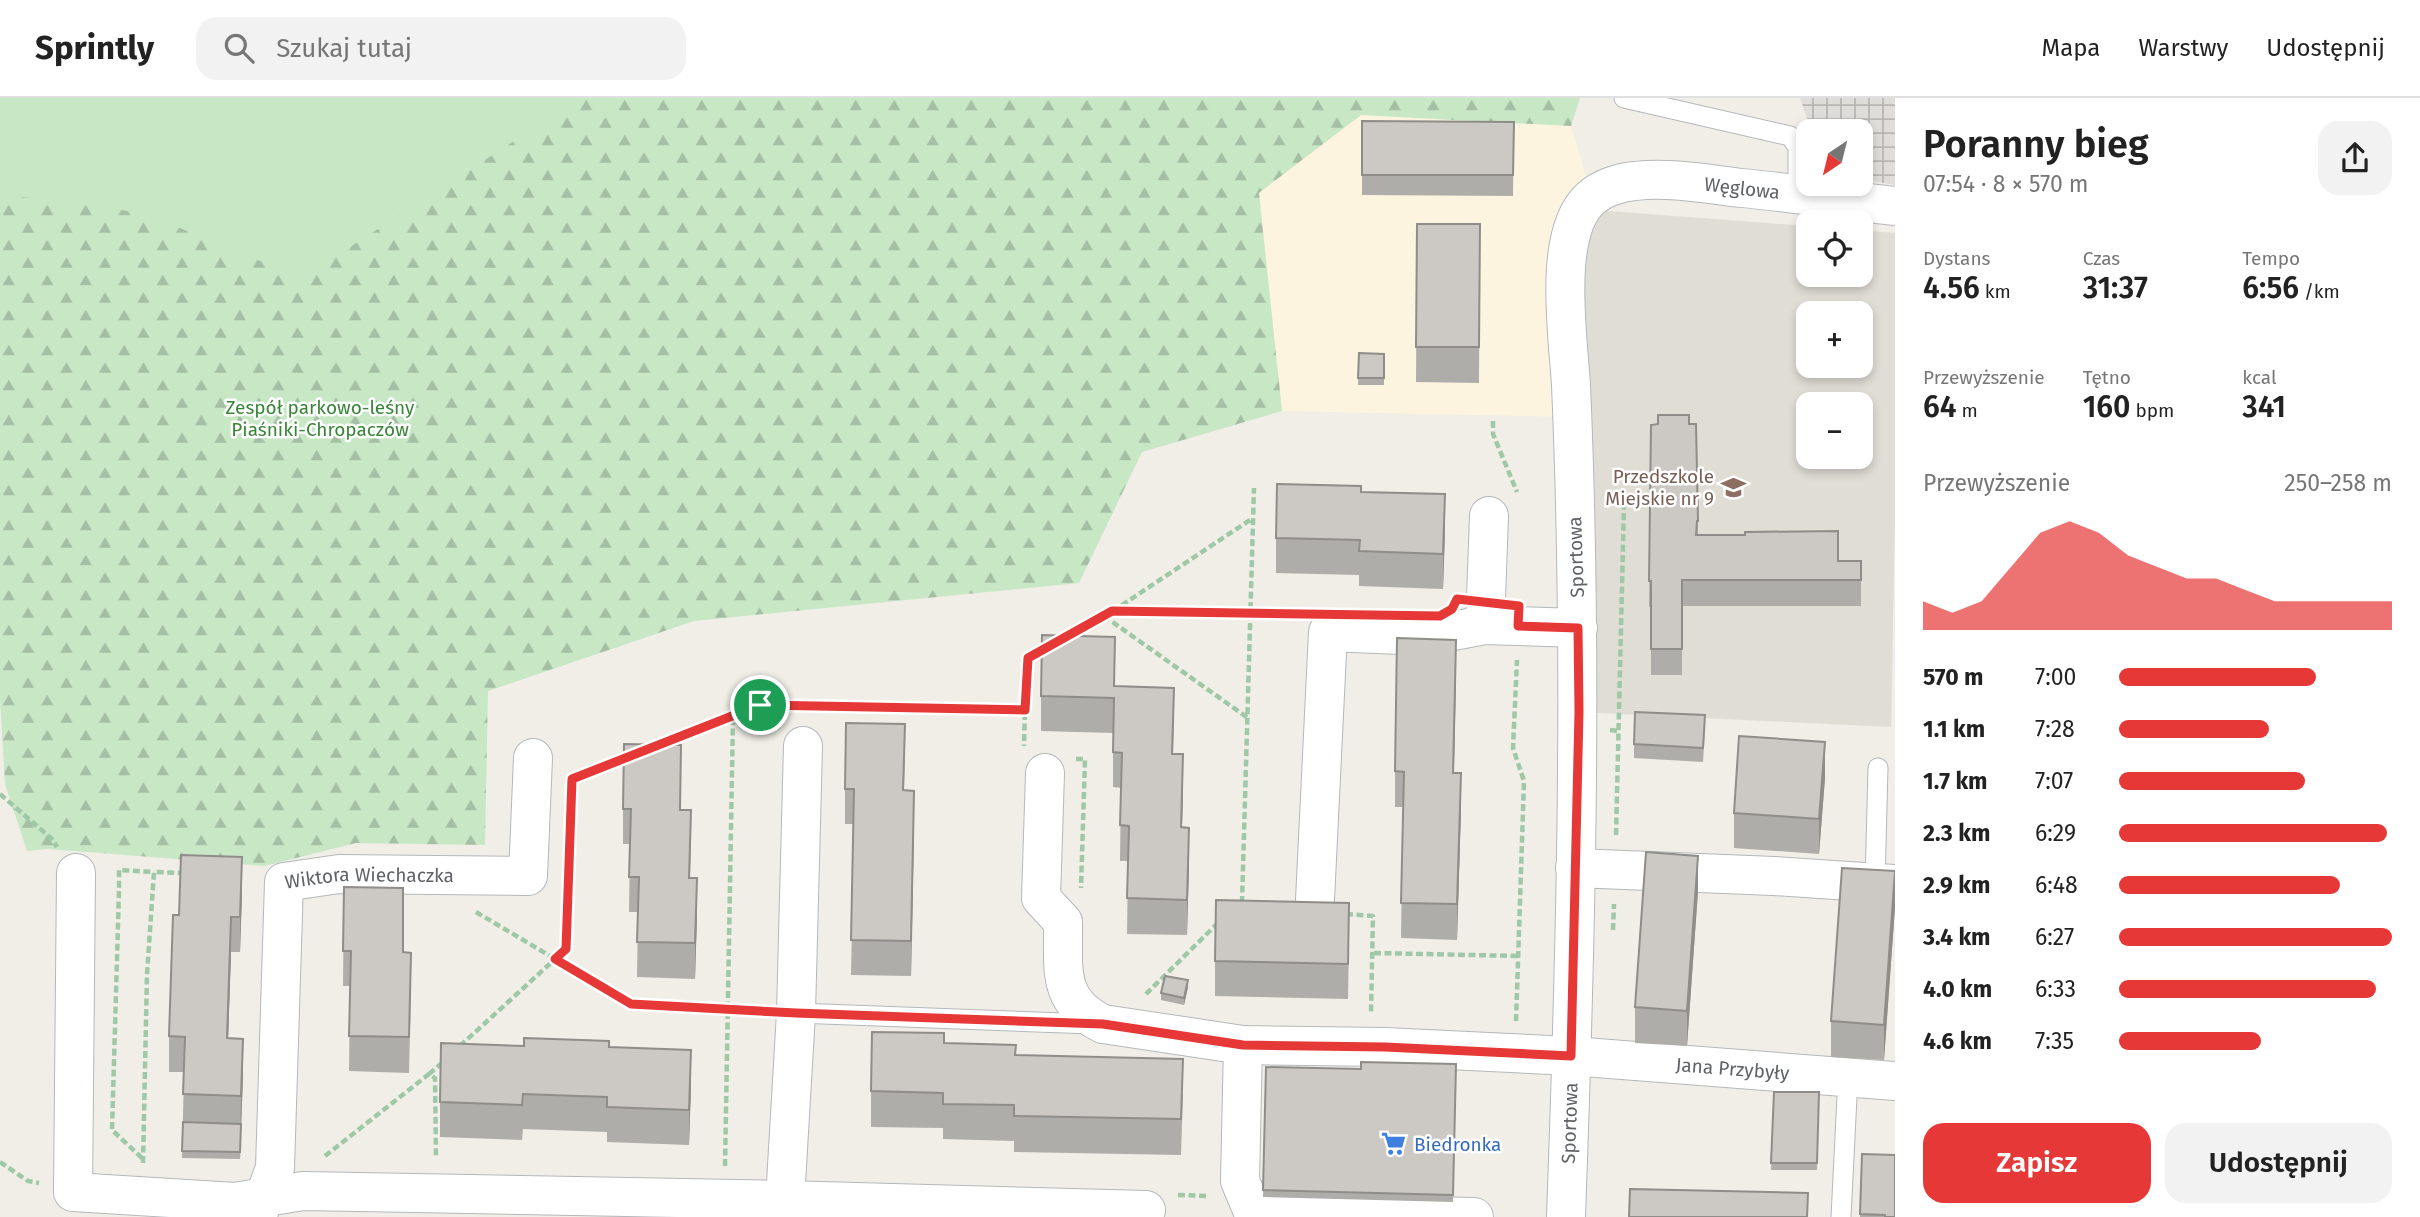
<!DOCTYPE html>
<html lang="pl">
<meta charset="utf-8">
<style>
body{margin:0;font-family:"Fira Sans",sans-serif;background:#f2f2f2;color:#222;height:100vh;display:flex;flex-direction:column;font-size:26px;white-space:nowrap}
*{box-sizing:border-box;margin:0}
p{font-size:23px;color:#767676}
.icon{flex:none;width:38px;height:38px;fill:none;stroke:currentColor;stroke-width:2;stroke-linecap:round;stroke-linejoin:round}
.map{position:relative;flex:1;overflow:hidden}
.sheet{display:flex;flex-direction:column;background:#fff;width:525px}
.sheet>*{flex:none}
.needle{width:46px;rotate:215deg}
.tools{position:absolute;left:1796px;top:21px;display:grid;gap:14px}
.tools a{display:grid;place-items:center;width:77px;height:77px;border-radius:14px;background:#fff;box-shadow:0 4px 10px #0003;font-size:35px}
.pin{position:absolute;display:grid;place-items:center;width:60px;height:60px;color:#fff;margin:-30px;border:4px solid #fff;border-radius:50%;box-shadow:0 2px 7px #0007}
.round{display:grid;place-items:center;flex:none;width:74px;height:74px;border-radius:21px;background:#f2f2f2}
.head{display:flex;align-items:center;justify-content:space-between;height:119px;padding:0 28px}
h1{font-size:38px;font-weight:600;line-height:52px}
.figures{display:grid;grid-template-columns:repeat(3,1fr);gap:10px;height:119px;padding:7px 28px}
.figures div{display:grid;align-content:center}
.figures b{font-size:30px;font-weight:600}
.figures small{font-size:19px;font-weight:400}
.figures p{font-size:19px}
.chart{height:196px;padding:14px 28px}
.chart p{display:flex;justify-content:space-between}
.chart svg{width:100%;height:126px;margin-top:7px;fill:#e63937;opacity:.7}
.action{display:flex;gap:14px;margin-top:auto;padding:14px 28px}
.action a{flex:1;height:80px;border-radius:21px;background:#e63937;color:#fff;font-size:28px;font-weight:600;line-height:80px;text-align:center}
.action a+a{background:#f2f2f2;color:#222}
ul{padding:0 28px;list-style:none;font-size:23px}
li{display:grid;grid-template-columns:112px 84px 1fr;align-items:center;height:52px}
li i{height:18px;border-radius:9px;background:#e63937}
header{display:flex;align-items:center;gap:42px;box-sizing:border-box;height:98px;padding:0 35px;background:#fff;border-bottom:2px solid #e0e0e0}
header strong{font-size:33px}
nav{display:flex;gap:38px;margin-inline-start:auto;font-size:24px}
.search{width:490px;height:63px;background:#f2f2f2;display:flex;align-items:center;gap:18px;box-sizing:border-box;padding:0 24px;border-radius:21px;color:#767676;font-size:26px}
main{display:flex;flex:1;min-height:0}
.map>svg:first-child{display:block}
.commercial{fill:#fdf4df}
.industrial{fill:url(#industrial-grid)}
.education{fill:#e0ddd5;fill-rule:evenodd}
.forest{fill:url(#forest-firs)}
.green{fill:#c7e7c5}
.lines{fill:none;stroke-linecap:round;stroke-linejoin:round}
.service-casing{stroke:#b4b8bb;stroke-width:21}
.minor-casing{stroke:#b4b8bb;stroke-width:40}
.path{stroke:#9ec8a7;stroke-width:4.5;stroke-dasharray:7 3.5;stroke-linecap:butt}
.service{stroke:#fff;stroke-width:19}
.minor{stroke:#fff;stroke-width:38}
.wall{fill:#afada9}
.shaded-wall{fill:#8f8d89}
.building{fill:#ccc9c4;stroke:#8f8d89;stroke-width:2}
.route-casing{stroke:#fff;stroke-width:14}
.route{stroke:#e63937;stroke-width:9}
.labels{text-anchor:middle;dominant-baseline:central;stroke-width:5;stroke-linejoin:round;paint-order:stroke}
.street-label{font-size:19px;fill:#5f6367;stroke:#fff}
.park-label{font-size:19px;fill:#398637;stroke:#fff}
.education-label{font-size:19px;fill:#785e54;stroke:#fff;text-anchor:end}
.shop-label{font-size:19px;fill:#366cbe;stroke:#fff;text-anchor:start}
</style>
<header>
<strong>Sprintly</strong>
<div class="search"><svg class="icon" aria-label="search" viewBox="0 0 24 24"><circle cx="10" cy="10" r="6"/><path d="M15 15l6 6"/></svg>Szukaj tutaj</div>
<nav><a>Mapa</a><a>Warstwy</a><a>Udostępnij</a></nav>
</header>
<main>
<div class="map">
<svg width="1895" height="1119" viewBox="0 0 1895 1119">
<defs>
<pattern id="industrial-grid" width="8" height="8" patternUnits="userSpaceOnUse" patternTransform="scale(1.75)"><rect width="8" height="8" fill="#dfddd9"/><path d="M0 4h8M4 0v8" fill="none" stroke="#b8b7b4"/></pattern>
<pattern id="forest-firs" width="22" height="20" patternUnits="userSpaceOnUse" patternTransform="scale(1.75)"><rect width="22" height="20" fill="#c7e7c5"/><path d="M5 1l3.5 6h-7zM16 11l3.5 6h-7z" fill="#a5bfa4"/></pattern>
</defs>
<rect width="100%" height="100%" fill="#f0eee7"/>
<path class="commercial" d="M 1361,17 L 1571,28 L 1596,112 L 1572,319 L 1282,313 L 1259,95 Z"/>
<path class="industrial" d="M 1800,0 L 1895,0 L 1895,87 L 1860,81 L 1860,33 L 1811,33 Z"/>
<path class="education" d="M 1596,112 L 1808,128 L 1808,177 L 1860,177 L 1860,132 L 1895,135 L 1895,420 L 1891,629 L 1579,614 L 1578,185 ZM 1808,215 L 1860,215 L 1860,268 L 1808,268 ZM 1808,306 L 1860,306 L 1860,359 L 1808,359 Z"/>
<path class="forest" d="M 0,0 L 1580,0 L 1571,28 L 1361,17 L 1259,95 L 1282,313 L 1142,354 L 1079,485 L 694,523 L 488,593 L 485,747 L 356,745 L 264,768 L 48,751 L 27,753 L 5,686 L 0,601 Z"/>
<path class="green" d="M 0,0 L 581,0 L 302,180 L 143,115 L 0,96 Z"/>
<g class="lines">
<defs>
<path id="service" d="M 1624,0 L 1790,38 L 1798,49 L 1798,96
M 1875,785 L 1878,670
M 796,915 L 1092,926
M 1841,1119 L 1848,979"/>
<g id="minor">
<path d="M 1485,527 L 1489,418"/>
<path id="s1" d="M 1045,675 L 1041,800 L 1063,824 C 1064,869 1055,903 1103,926 L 1243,947 L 1385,949 L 1571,958 L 1895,983"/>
<path d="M 1575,770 L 1774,778 L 1895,786"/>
<path d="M 76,775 L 73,1094 L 235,1104 L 303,1093 L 785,1102 L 1146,1112"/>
<path d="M 1315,802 L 1328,534 L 1426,538 L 1485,527 L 1578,530"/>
<path d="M 1243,947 L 1240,1083 L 1253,1114 L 1474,1119"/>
<path d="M 785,1102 L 796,915 L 803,648"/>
<path id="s2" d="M 257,1119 L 275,1070 L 284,784 L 339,776 L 528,778 L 533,660"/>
<path id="s3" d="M 1566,1119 C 1576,842 1583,564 1571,287 C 1568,238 1552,134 1591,100 C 1602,90 1621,84 1635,83 C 1670,79 1707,86 1742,90 C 1793,95 1844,102 1895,108"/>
</g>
</defs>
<use href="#service" class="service-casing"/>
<use href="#minor" class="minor-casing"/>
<path class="path" d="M 1493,323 L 1493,336 L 1517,394
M 1113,513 L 1253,420
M 1104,518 L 1248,620
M 1066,539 L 1112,513 L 1299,516
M 1025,612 L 1028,560 L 1046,550
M 1610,632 L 1620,633
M 658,648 L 760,607 L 1025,612 L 1024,648
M 1076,661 L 1085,661 L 1081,790
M 0,696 L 52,741 L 57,749
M 1616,737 L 1624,406
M 1242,805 L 1254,390
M 476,814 L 631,906 L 760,913
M 1346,816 L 1373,818 L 1371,915
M 1613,832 L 1614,806
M 1374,855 L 1518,858
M 1146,896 L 1220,823
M 1516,923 L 1524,683 L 1513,650 L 1517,562
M 460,948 L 566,851 L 572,681 L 627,660
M 429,976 L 443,964
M 325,1058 L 429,976 L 435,980 L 436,1060
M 142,1060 L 112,1032 L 119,792 L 119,772 L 154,774
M 0,1064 L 28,1083 L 39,1085
M 143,1065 L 147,876 L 154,774 L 186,775
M 725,1068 L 733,618
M 1178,1097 L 1207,1098"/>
<use href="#service" class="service"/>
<use href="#minor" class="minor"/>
</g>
<path class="wall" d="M 1362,23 L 1514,24 L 1513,98 L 1362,97 Z
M 1417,126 L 1480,126 L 1479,285 L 1416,284 Z
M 1359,255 L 1384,256 L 1384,287 L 1358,287 Z
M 1696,326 L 1698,437 L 1838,463 L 1861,463 L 1861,508 L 1682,508 L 1682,577 L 1651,577 L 1651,509 L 1649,509 L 1651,327 Z
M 1361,394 L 1445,432 L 1443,491 L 1359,488 L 1359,477 L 1276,475 L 1276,440 Z
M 1456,577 L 1454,675 L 1461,710 L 1457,842 L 1401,840 L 1403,709 L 1395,709 L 1395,673 Z
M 1115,588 L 1174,625 L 1173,656 L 1183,691 L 1182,729 L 1189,765 L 1187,837 L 1127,836 L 1128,763 L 1120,763 L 1121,690 L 1113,689 L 1113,635 L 1041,633 L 1041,598 Z
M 1705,631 L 1703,664 L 1634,660 L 1634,646 Z
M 905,662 L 904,692 L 914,728 L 911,878 L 851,877 L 854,726 L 845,726 L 845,691 Z
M 1825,680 L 1819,756 L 1734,750 L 1734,715 Z
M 623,711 L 680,712 L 691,748 L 690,780 L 697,816 L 695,881 L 637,879 L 638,814 L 629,814 L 630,746 L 623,746 Z
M 1895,773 L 1895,809 L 1884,962 L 1831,959 L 1831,923 Z
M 344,789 L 403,854 L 411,890 L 409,975 L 349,973 L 350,888 L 343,888 Z
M 1698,793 L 1687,948 L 1635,945 L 1635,909 Z
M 242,795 L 240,854 L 231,854 L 228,940 L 243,976 L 240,1061 L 182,1060 L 184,974 L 169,974 L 169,938 L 179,817 Z
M 1349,840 L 1348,901 L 1215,898 L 1215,863 Z
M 1188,889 L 1184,907 L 1161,902 L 1161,895 Z
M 944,945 L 1016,957 L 1183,996 L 1181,1057 L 1014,1054 L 1014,1043 L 943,1041 L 943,1030 L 871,1029 L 871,993 Z
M 524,948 L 609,949 L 691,987 L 689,1047 L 607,1044 L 607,1034 L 523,1031 L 522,1042 L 440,1039 L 440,1004 Z
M 1456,966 L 1453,1104 L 1263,1099 L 1266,969 L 1361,971 Z
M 1774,994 L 1819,994 L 1817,1072 L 1771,1072 Z
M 1862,1056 L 1895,1119 L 1860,1119 Z"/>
<path class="shaded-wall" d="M 1445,396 L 1445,432 L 1443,491 L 1443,456 Z
M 1456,542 L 1456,577 L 1453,710 L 1453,675 Z
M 1825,644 L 1825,680 L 1819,756 L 1819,721 Z
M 1183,656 L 1183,691 L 1181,765 L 1181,729 Z
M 1461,675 L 1461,710 L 1457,842 L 1457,806 Z
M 914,693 L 914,728 L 911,878 L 911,843 Z
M 1189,730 L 1189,765 L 1187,837 L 1187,802 Z
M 1698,758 L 1698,793 L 1687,948 L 1687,913 Z
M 242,759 L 242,795 L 240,854 L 240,819 Z
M 1895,774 L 1895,809 L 1884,962 L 1884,927 Z
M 697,780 L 697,816 L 695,881 L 695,845 Z
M 231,819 L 231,854 L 227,976 L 227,940 Z
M 1188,882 L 1188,889 L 1184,907 L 1184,900 Z
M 243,941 L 243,976 L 240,1061 L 241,998 Z
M 691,952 L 691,987 L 689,1047 L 689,1012 Z"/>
<path class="building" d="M 1362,23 L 1514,24 L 1513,77 L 1362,77 Z
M 1417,126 L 1480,126 L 1479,249 L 1416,249 Z
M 1359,255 L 1384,256 L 1384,280 L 1358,280 Z
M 1658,317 L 1689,317 L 1689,326 L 1696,326 L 1698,423 L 1697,423 L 1696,437 L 1745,437 L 1745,434 L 1838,433 L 1838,463 L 1861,463 L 1861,482 L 1682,482 L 1682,551 L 1651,551 L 1651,483 L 1649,483 L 1651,327 L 1658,326 Z
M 1277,386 L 1361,388 L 1361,394 L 1445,396 L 1443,456 L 1359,453 L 1360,442 L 1276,440 Z
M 1042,537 L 1115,539 L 1114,588 L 1174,590 L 1172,656 L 1183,656 L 1181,729 L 1189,730 L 1187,802 L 1127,800 L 1129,728 L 1120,727 L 1122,655 L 1113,654 L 1114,600 L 1041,598 Z
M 1397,540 L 1456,542 L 1453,675 L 1461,675 L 1457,806 L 1401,805 L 1404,674 L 1395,673 Z
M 1635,614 L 1705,617 L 1703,650 L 1634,646 Z
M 846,625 L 905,626 L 903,692 L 914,693 L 911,843 L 851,842 L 854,691 L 845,691 Z
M 1739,638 L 1825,644 L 1819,721 L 1734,715 Z
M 624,646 L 681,647 L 680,712 L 691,712 L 689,780 L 697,780 L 695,845 L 637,844 L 639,779 L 629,779 L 631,711 L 623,711 Z
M 1646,754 L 1698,758 L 1687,913 L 1635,909 Z
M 181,757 L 242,759 L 240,819 L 231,819 L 227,940 L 243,941 L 241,998 L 183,996 L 185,939 L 169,938 L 173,817 L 179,817 Z
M 1842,770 L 1895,773 L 1884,927 L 1831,923 Z
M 344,789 L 403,790 L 403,854 L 411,855 L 409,939 L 349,938 L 351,853 L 343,853 Z
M 1216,802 L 1349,805 L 1348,866 L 1215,863 Z
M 1165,878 L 1188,882 L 1184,900 L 1161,895 Z
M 872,934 L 944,935 L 944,945 L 1016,947 L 1015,957 L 1183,961 L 1181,1021 L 1014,1018 L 1014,1007 L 943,1006 L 943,995 L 871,993 Z
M 524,940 L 609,943 L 609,949 L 691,952 L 689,1012 L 607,1009 L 607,999 L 523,996 L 522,1007 L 440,1004 L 441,945 L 524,948 Z
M 1361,964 L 1456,966 L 1453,1097 L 1263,1092 L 1266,969 L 1361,971 Z
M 1774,994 L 1819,994 L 1817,1065 L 1771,1065 Z
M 183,1024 L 241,1026 L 240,1054 L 182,1053 Z
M 1862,1056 L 1895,1057 L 1895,1119 L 1885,1119 L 1885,1117 L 1860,1116 Z
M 1630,1091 L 1808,1095 L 1807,1119 L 1629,1119 Z"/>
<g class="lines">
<defs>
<path id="route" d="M 1457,501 L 1519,508 L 1518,528 L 1578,530 L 1579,614 L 1571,958 L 1385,949 L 1243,947 L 1103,926 L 796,915 L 631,906 L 555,861 L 566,851 L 572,681 L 760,607 L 1025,612 L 1028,560 L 1112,513 L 1440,518 L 1452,511 Z"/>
</defs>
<use href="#route" class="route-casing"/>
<use href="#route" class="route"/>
</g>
<defs>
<symbol id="school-bare" viewBox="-9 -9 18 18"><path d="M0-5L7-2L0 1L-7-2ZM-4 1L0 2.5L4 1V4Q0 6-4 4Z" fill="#8d6e63" stroke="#fff" stroke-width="2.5" paint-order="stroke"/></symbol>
<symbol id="supermarket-bare" viewBox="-9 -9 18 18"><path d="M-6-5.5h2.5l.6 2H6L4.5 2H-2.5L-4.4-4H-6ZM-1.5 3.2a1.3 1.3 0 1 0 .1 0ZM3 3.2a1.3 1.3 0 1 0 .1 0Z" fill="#3f7fe0" stroke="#fff" stroke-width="2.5" paint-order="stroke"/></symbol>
</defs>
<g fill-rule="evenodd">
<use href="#school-bare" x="1716" y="372" width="35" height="35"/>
<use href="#supermarket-bare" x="1376" y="1028" width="35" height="35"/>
</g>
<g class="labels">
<g class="street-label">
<text stroke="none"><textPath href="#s3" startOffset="1181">Węglowa</textPath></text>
<text transform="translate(1576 459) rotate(-92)">Sportowa</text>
<text stroke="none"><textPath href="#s2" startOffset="424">Wiktora Wiechaczka</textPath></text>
<text stroke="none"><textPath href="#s1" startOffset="908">Jana Przybyły</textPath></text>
<text stroke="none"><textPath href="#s3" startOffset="94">Sportowa</textPath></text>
</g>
<g class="park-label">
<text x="320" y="309">Zespół parkowo-leśny<tspan x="320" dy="22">Piaśniki-Chropaczów</tspan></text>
</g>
<g class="education-label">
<text x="1714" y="378">Przedszkole<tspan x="1714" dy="22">Miejskie nr 9</tspan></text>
</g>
<g class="shop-label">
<text x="1414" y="1046">Biedronka</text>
</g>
</g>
</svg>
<div class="tools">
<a><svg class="needle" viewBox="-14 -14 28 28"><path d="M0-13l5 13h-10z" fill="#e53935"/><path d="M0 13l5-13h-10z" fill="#767676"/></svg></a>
<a><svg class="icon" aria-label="locate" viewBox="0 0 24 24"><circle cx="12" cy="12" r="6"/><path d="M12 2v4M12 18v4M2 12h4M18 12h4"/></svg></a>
<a>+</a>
<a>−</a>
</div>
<div class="pin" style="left:760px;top:607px;background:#1e9e55"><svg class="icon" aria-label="arrive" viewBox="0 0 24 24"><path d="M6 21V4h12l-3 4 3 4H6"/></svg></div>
</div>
<section class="sheet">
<div class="head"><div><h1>Poranny bieg</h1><p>07:54 · 8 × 570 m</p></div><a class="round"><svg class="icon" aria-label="share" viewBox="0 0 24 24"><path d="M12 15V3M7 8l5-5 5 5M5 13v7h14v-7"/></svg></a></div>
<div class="figures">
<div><p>Dystans</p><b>4.56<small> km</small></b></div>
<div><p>Czas</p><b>31:37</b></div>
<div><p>Tempo</p><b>6:56<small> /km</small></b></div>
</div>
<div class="figures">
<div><p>Przewyższenie</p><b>64<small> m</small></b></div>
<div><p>Tętno</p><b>160<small> bpm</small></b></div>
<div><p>kcal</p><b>341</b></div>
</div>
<div class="chart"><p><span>Przewyższenie</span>250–258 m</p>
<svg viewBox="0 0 160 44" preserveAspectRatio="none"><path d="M0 44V34L10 38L20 34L30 22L40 10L50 6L60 10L70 18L80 22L90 26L100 26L110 30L120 34L130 34L140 34L150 34L160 34V44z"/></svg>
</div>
<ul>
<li><b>570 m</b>7:00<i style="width:72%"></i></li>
<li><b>1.1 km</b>7:28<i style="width:55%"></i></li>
<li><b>1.7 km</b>7:07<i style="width:68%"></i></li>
<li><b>2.3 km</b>6:29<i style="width:98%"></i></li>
<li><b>2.9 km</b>6:48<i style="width:81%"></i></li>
<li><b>3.4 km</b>6:27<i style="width:100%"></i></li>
<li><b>4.0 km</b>6:33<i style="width:94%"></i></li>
<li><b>4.6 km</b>7:35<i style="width:52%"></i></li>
</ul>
<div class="action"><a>Zapisz</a><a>Udostępnij</a></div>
</section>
</main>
